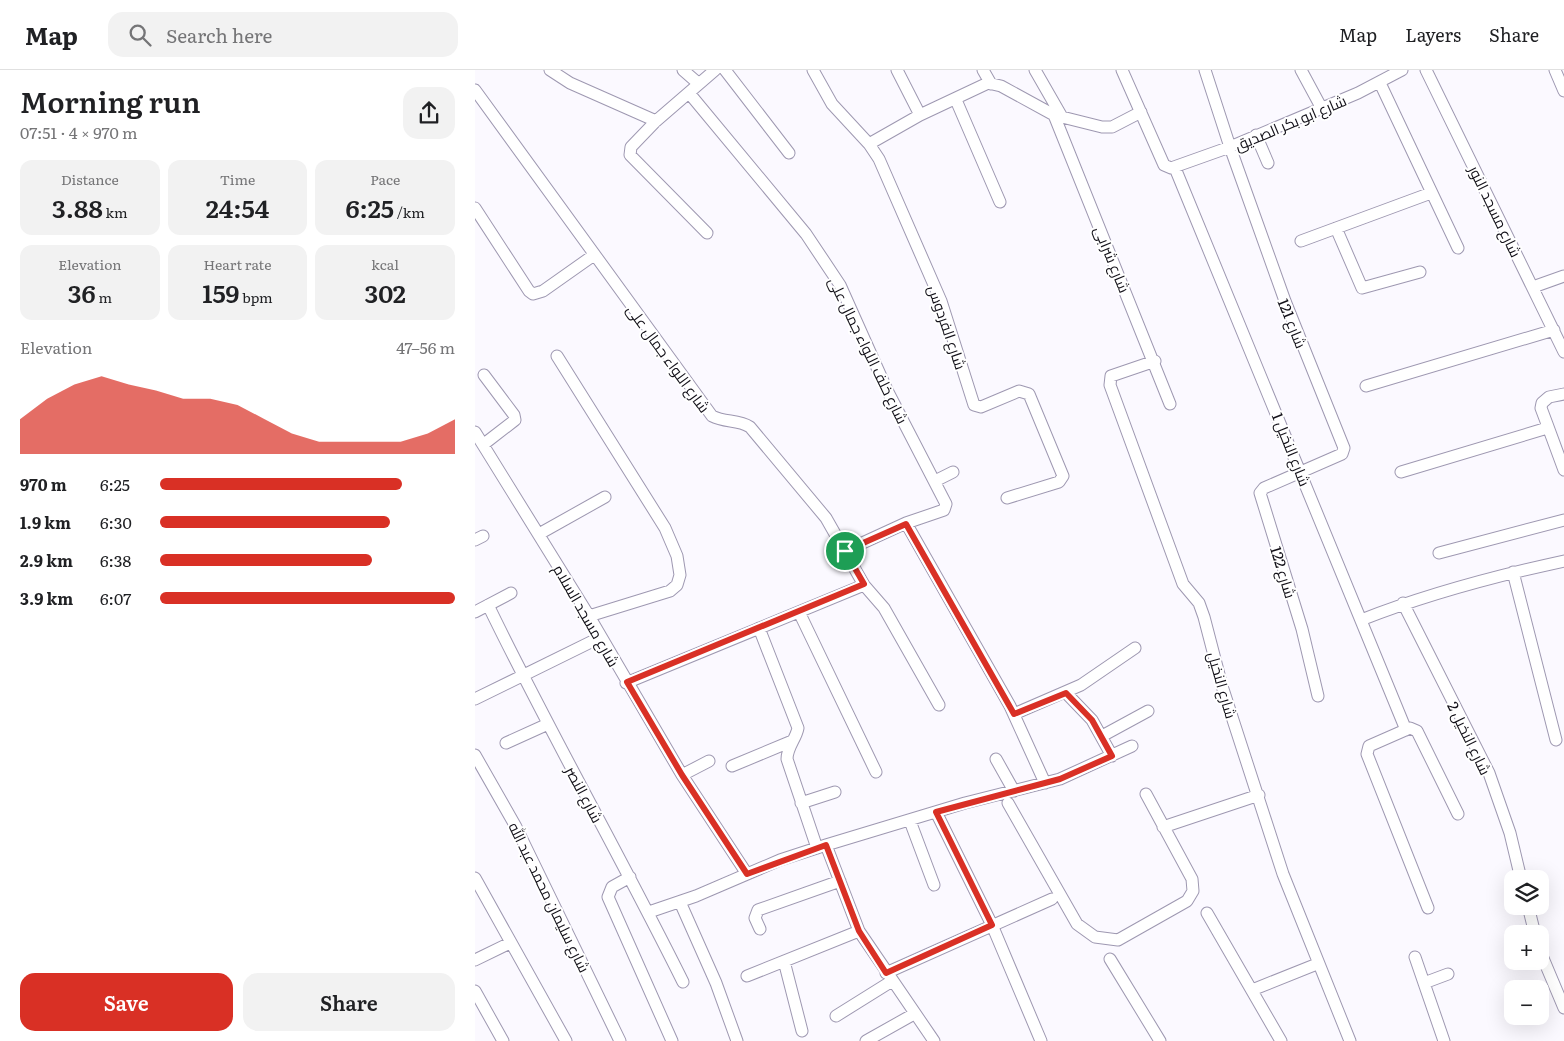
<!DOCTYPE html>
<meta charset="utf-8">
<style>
body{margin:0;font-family:Literata,Cairo,serif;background:#f2f2f2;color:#202124;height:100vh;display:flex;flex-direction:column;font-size:19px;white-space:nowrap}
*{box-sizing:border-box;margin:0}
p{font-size:16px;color:#757577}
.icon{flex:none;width:28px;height:28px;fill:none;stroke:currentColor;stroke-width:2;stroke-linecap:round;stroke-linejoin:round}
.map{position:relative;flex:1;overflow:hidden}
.panel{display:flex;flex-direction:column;background:#fff;width:475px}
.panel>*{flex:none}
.controls{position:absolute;left:1029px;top:800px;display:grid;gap:10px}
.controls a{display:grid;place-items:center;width:45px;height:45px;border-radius:10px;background:#fff;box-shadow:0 5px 20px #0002;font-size:25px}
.pin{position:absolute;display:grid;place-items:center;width:42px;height:42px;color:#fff;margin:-21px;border:2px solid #fff;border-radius:50%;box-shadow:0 1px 5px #0007}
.round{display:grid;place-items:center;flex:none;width:52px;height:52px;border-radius:15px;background:#f2f2f2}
.overview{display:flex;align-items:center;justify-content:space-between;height:85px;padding:0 20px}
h1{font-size:28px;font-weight:600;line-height:38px}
.figures{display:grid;grid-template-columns:repeat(3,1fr);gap:8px;height:85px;padding:5px 20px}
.figures div{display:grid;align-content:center;border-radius:12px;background:#f2f2f2;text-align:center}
.figures b{font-size:25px;font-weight:600}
.figures small{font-size:14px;font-weight:400}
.figures p{font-size:14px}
.chart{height:140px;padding:10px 20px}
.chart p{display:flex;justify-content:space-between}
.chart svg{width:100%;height:90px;margin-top:5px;fill:#d93025;opacity:.7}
.primary-button{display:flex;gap:10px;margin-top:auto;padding:10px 20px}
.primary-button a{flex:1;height:58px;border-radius:15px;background:#d93025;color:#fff;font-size:20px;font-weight:600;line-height:58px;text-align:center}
.primary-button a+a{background:#f2f2f2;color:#202124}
ul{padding:0 20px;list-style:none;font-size:16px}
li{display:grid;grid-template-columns:80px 60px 1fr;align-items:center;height:38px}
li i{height:12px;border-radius:6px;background:#d93025}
header{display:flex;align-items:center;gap:30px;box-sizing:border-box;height:70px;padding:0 25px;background:#fff;border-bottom:1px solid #e0e0e0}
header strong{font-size:24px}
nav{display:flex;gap:28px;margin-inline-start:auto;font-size:18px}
.search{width:350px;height:45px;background:#f2f2f2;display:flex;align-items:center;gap:12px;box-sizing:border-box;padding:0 18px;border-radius:15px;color:#757577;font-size:19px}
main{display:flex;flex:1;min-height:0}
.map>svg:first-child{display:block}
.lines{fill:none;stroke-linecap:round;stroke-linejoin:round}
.street-casing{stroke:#9e98b1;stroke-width:13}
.street{stroke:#fff;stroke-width:11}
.route-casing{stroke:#fff;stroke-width:10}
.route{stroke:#d93025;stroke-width:6}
.labels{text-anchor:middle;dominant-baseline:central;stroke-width:4;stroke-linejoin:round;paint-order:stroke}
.street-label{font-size:15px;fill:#121018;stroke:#fff}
</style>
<header>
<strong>Map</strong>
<div class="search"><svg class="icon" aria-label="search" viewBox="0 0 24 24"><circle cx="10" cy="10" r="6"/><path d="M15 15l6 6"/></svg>Search here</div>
<nav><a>Map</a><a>Layers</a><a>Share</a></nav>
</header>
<main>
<section class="panel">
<div class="overview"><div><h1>Morning run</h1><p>07:51 · 4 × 970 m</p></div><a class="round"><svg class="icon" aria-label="share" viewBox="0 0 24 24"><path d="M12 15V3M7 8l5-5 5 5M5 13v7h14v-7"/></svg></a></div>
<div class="figures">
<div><p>Distance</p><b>3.88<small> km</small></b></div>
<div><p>Time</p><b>24:54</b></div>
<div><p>Pace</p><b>6:25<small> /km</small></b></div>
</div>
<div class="figures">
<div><p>Elevation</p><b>36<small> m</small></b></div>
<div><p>Heart rate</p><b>159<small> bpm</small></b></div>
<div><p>kcal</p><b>302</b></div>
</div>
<div class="chart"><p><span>Elevation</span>47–56 m</p>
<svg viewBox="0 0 160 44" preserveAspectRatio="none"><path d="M0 44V27L10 17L20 10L30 6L40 10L50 13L60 17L70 17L80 20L90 27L100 34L110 38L120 38L130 38L140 38L150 34L160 27V44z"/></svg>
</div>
<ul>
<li><b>970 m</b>6:25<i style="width:82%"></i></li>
<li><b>1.9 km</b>6:30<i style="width:78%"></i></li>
<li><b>2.9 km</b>6:38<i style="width:72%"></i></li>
<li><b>3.9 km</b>6:07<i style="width:100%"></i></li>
</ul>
<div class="primary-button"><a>Save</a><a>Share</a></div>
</section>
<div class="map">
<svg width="1089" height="971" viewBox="0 0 1089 971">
<rect width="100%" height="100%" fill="#fbf9ff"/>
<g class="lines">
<defs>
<path id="street" d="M 75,0 L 95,13 L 181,51
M 208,0 L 224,14
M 250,0 L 314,83
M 338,0 L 357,34 L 394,74 L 404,89 L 466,231 L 499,335 L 506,337 L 544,321 L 554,324 L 588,406 L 584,412 L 532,428
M 422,0 L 445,45
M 508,0 L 516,14
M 560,0 L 587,47
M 647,0 L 689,95 L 696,98 L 755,77 L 883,23 L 927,0
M 730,0 L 755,77 L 810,231 L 869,378 L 867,384 L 789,418 L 785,423 L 827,559 L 843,626
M 826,0 L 846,37
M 951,0 L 1089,282
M 1080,0 L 1089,21
M 905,13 L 983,178
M 0,20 L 237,346 C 250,353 263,349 275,357 L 351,448 L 389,515 L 409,538 L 464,635
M 214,23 L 331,164 L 365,215 L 412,320 L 471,434 L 469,440 L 431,453 L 370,481
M 481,30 L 525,132
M 579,45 L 695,334
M 781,65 L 793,93
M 394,74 L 445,45 L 513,13 L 526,16 L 579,45 L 627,57 L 637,57 L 666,42
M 700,98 L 931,660
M 0,138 L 54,221 L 58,224 L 68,221 L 119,185
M 861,158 L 887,218 L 945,202
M 232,163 L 155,85 L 156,77 L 181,51 L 240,0
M 826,171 L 956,123
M 1058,217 L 1089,206
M 82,286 L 190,458 L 202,486 L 205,505 L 202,515 L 195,521 L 114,546
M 680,291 L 636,306 L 635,315 L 708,514 L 724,533 L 729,547 L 747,616 L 808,804 L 875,971
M 891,316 L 1079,260
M 1072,354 L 1089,400
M 0,362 L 114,546 L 207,705 L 272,804
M 9,374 L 40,350 L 39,345 L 9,305
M 926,402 L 1069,359 L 1072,354 L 1066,338 L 1067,333 L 1074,327 L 1089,324
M 460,411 L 478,402
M 431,453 L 535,636 L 570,713
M 64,464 L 130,427
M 0,470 L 8,466
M 964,483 L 1089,450
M 1038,502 L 1081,670
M 928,533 L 1014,703 L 1035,763 L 1046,809
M 13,535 C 75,663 145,785 208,912
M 0,542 L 36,523
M 324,542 L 401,702
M 886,550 C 952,524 1020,506 1089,491
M 284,558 L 323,658 C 321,669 312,677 312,689 L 342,778
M 151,613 L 389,515
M 591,623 L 617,650 L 637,686
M 0,629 L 126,567
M 539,644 L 606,615 L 660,578
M 627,666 L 673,641
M 31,673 L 73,654
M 0,685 L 41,757 L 145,971
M 521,689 L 539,721
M 257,696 L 317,671
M 207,705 L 234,691
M 326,733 L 360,722
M 533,733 L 602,854 L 620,867 L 643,870 L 712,831 L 718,821 L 717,809 L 671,724
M 461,742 L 517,855 L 566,971
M 435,751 L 459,815
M 688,757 L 784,725
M 351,775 L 384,861 L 459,971
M 155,807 L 137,817 L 133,827 L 197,971
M 0,808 L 91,971
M 205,832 L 241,913 L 262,971
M 1053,836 L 1060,864
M 953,838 L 892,684 L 894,676 L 935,658 L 942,661 L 983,744
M 174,842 L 221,826 L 305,790 L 351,775 L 490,733 L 585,709 L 657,676
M 732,843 L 806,971
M 285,859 L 280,848 L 283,840 L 365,811
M 1065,881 L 1089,938
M 940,887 L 969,971
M 635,889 L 685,971
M 0,890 L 35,873
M 309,891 L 327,961
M 411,903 L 577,829
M 272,906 L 384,861
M 949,913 L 973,904
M 777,920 L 842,894
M 0,921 L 28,971
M 361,946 L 417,911
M 391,971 L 439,944"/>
</defs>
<use href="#street" class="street-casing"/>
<use href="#street" class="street"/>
</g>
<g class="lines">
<defs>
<path id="route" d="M 431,454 L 539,644 L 591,623 L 617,650 L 637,686 L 585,709 L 461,742 L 517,855 L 411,903 L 384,861 L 351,775 L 272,804 L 207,705 L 152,612 L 389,514 L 370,481 Z"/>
</defs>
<use href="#route" class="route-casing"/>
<use href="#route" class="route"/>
</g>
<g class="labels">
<g class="street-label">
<text transform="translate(815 52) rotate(-23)">شارع ابو بكر الصديق</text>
<text transform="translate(1021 141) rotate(64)">شارع مسجد النور</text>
<text transform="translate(638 189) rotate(68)">شارع شرابى</text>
<text transform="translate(818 253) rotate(68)">شارع 121</text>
<text transform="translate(473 257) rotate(71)">شارع الفردوس</text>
<text transform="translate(394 280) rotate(64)">شارع خلف اللواء جمال على</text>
<text transform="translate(194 288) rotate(54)">شارع اللواء جمال على</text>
<text transform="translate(817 379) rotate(68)">شارع النخيل 1</text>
<text transform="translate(809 502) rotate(73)">شارع 122</text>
<text transform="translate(112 545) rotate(60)">شارع مسجد السلام</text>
<text transform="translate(748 615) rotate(74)">شارع النخيل</text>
<text transform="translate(995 668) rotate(64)">شارع النخيل 2</text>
<text transform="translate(110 724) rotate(62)">شارع النصر</text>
<text transform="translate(75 827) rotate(64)">شارع سليمان محمد عبد الله</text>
</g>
</g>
</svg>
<div class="controls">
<a><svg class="icon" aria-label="layers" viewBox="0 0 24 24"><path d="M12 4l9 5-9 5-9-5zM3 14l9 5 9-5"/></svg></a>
<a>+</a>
<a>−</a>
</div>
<div class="pin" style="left:370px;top:481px;background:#1e9e55"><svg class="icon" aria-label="arrive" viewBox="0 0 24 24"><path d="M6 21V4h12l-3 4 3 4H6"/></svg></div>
</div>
</main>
